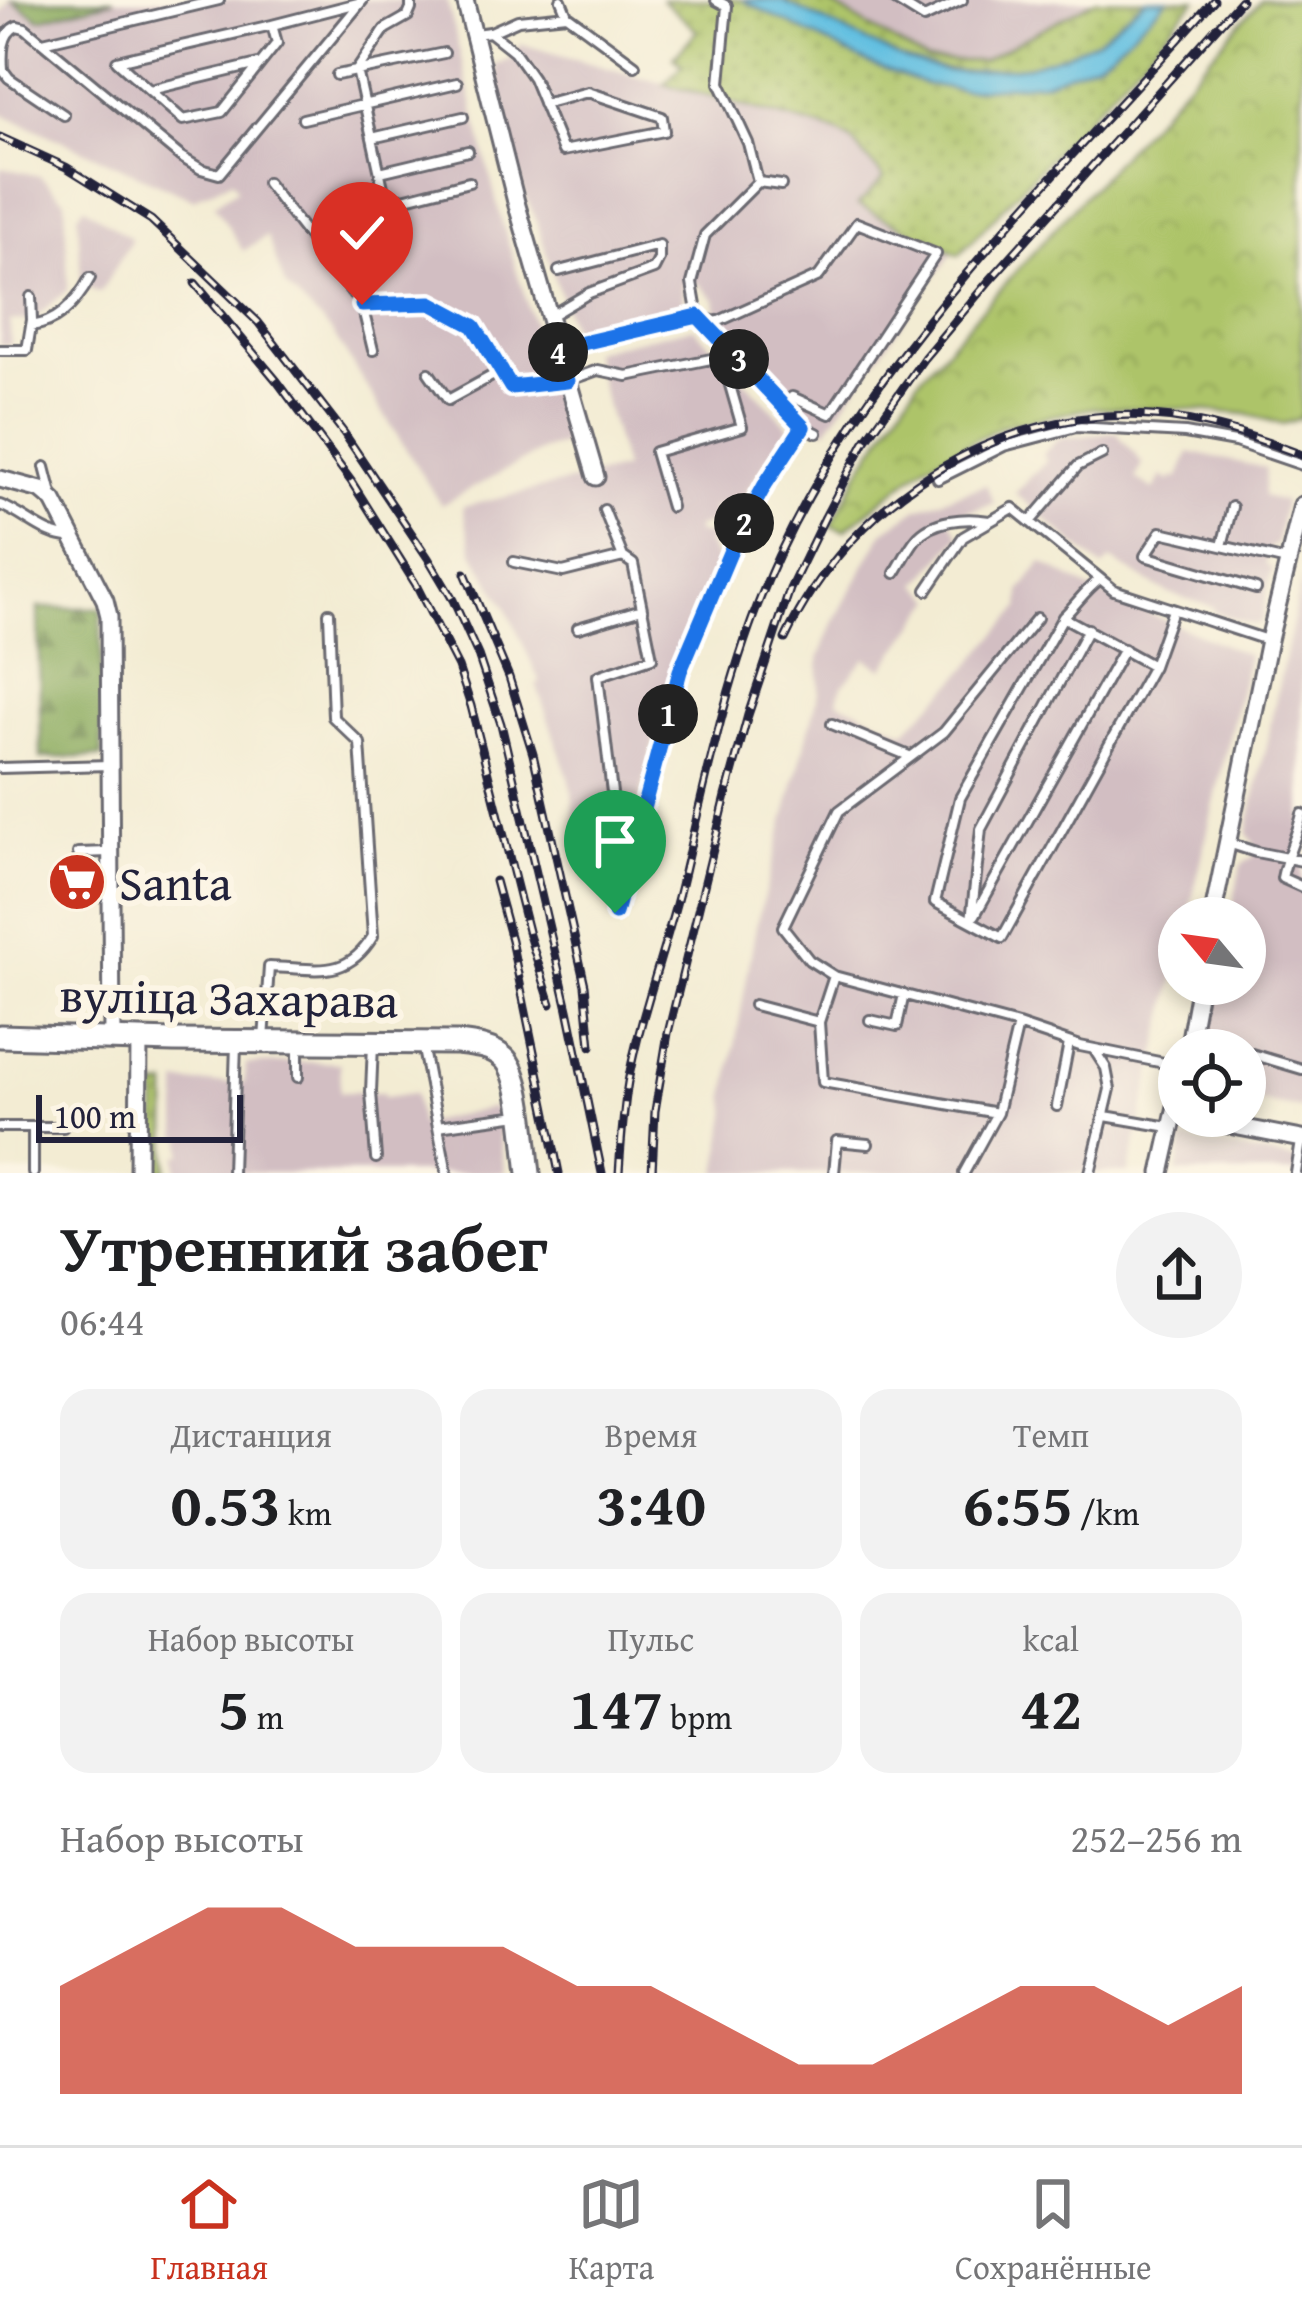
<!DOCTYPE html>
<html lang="ru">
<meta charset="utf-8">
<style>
body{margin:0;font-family:"Gentium Book Plus",serif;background:#f2f2f2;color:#202124;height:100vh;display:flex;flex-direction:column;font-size:45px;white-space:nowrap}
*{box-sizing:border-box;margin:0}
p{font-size:39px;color:#757577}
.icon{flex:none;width:66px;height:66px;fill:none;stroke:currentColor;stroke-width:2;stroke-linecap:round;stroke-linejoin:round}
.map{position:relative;height:1173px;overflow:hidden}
.drawer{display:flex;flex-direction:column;background:#fff;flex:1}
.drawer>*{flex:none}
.needle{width:78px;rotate:299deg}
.buttons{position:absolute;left:1158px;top:897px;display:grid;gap:24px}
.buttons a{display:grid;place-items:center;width:108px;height:108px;border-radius:50%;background:#fff;box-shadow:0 6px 18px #0003;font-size:60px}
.scale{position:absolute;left:36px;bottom:30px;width:207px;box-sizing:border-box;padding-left:12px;border:6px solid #22223b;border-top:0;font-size:33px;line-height:42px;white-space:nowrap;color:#22223b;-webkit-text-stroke:9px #fcf5e5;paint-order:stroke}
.pin{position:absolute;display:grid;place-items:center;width:102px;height:102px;color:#fff;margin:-123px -51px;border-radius:50% 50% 50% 0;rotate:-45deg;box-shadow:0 0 12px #0007}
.pin .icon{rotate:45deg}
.km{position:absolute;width:60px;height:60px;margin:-30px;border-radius:50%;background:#222;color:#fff;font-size:33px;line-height:60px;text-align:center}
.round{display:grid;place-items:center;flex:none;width:126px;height:126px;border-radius:63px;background:#f2f2f2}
.summary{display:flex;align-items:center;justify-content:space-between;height:204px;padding:0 60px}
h1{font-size:66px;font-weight:700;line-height:90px}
.metrics{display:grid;grid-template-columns:repeat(3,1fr);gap:18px;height:204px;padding:12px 60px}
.metrics div{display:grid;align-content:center;border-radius:30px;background:#f2f2f2;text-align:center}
.metrics b{font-size:60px;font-weight:700}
.metrics small{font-size:33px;font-weight:400}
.metrics p{font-size:33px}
.chart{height:336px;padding:24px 60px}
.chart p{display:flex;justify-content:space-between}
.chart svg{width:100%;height:216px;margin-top:12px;fill:#c8321e;opacity:.7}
.tabs{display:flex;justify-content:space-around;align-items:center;height:168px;border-top:3px solid #e0e0e0;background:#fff;font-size:33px;color:#757577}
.tabs a{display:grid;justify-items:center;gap:6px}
.tabs .on{color:#c8321e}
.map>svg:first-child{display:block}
.industrial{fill:#d2bec2}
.grass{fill:url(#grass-dots);stroke:#687352;stroke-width:3}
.forest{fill:url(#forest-firs);stroke:#56664c;stroke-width:3}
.park{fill:url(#park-crowns);stroke:#687352;stroke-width:3}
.water{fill:#63c0e1;stroke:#42718e;stroke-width:3}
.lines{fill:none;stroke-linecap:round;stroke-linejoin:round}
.lane-casing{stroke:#6b6970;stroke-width:14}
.street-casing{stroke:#6b6970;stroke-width:21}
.secondary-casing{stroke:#6b6970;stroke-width:27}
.lane{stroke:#fff;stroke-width:8}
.street{stroke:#fff;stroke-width:15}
.secondary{stroke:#fff;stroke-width:21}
.rail-casing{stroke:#22223b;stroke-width:9}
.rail{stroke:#fcf5e5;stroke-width:4.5;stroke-dasharray:14;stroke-linecap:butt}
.route-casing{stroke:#fff;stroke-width:24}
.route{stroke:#1a73e8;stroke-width:15}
.labels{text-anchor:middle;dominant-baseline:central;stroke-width:12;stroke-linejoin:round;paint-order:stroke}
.poi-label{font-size:48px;fill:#22223b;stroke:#fcf5e5;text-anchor:start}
.street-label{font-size:48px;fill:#22223b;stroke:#fcf5e5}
</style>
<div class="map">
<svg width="1302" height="1173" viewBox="0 0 1302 1173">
<defs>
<pattern id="grass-dots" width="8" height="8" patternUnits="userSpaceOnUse" patternTransform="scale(3)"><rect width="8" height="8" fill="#adc469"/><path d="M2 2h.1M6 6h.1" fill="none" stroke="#95a85c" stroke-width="1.8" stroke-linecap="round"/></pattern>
<pattern id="forest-firs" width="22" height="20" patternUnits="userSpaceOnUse" patternTransform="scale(3)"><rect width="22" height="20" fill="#8aaa5d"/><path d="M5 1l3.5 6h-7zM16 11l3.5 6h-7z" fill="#708a4e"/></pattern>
<pattern id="park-crowns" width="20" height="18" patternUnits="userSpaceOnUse" patternTransform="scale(3)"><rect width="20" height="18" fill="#adc469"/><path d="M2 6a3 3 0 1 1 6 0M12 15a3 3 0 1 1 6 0" fill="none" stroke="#95a85c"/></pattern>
</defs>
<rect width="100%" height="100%" fill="#fcf5e5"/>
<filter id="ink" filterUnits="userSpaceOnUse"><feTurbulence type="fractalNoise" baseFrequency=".00833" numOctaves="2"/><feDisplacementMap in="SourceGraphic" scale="24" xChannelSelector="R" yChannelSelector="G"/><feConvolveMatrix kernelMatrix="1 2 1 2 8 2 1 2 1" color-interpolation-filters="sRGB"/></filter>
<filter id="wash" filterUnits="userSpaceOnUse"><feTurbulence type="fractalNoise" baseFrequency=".004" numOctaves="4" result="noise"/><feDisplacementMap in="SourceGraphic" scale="48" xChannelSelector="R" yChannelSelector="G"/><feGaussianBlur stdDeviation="2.7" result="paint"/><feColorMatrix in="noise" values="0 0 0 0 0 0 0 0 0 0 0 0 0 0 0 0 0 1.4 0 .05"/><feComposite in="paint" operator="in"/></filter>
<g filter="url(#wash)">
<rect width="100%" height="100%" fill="#f3ecd3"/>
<path class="industrial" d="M 10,0 L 40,19 L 114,0 L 447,0 L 501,219 L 541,349 L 564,444 L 541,451 L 441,505 L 332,332 L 285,286 L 267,236 L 243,251 L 214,204 L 238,189 L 233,180 L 193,199 L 0,113 L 0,14 Z
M 824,0 L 1096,0 L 982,61 L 927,61 Z
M 521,44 L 838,132 L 851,140 L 884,178 L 858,206 L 953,252 L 826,430 L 792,407 L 718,327 L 715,300 L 698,283 L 682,283 L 685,309 L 574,337 L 534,215 L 523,191 L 495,64 L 509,60 Z
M 0,167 L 40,176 L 65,200 L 68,290 L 32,320 L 10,321 L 11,345 L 0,345 Z
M 84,206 L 132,239 L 100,293 L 81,285 L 78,215 Z
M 693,327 L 790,427 L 740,502 L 712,507 L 714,522 L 695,528 L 697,533 L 711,535 L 707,544 L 719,562 L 692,617 L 665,699 L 619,882 L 585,882 L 577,841 L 571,785 L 536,684 L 540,682 L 506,607 L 473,552 L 462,507 L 624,469 L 591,351 Z
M 1116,432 L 1142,463 L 1136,479 L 1154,490 L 1162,476 L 1170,481 L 1173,477 L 1178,479 L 1189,452 L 1266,468 L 1263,496 L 1284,501 L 1276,545 L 1270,547 L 1267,556 L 1266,566 L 1272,568 L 1261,623 L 1254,625 L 1214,612 L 1214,607 L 1167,593 L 1111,560 L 1103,568 L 1015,493 L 1047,460 L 1042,454 L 1058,439 Z
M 986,484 L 994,503 L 949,517 L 960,536 L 918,584 L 935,599 L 883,669 L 866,658 L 842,686 L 838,701 L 905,731 L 956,681 L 1020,608 L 1021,591 L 1042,562 L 1088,588 L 1248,655 L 1188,918 L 1179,918 L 1179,960 L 1129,1173 L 718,1173 L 728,1108 L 726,1096 L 756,925 L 819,692 L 819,659 L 833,623 L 883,532 L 918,508 Z
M 1302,575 L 1302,1109 L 1245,1100 L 1245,1050 L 1203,1050 L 1217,984 L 1245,984 L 1245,918 L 1230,918 L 1241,865 L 1253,857 L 1256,852 L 1256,846 L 1247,834 Z
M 312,1062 L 340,1063 L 340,1092 L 383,1092 L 384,1097 L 415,1093 L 419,1124 L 495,1107 L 505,1173 L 177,1173 L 177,1155 L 183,1154 L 183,1138 L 178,1137 L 178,1083 L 244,1083 L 246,1064 Z
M 1183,1140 L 1302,1161 L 1302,1173 L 1177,1173 Z"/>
<path class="grass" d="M 662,0 L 742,0 L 872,65 L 925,84 L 1096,62 L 1111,52 L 1167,0 L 1196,0 L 959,255 L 858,205 L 884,178 L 851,140 L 838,132 L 664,84 L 683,65 L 674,57 L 697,31 Z
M 780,0 L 824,0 L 927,61 L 982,61 L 1096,0 L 1146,0 C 1130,14 1114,30 1095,41 C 1042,74 965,81 906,60 C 863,45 821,20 780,0 Z
M 167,1086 L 167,1173 L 157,1173 L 156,1088 Z"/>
<path class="forest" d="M 12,0 L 114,0 L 40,19 Z
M 38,608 L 101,608 L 102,757 L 41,758 Z"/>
<path class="park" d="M 1261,0 L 1302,0 L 1302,418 L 1283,424 L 1245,414 L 1186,409 L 1093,408 L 1005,425 L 927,464 L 845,530 L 831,526 L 860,470 L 919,379 Z"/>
<path class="water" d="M 742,0 L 780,0 L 907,61 L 946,71 L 968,72 L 1028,66 L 1064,55 L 1097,40 L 1146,0 L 1167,0 L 1111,52 L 1096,62 L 1044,82 L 964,90 L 925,84 L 872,65 Z"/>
</g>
<g filter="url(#ink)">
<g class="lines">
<defs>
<path id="lane" d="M 561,0 L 567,15
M 716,0 L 727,6 L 720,83 L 748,143 L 758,182
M 895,0 L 924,18 L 962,0
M 272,25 L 277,43 L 222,112 L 183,120 L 117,61 Z
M 272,25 L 358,3
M 491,32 L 518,20 L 567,15 L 635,65
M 475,34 L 490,32 L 514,51 L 533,78 L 563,151 L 664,131 L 662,117 L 588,92 L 543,104
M 43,42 L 219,0
M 337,75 L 444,53
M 150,90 L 258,64
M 64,115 L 9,78 L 3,70 C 2,55 1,33 17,26 L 25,28 L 181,157 L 201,169 L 219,174 L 363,0
M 303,119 L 457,83
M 372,138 L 463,117
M 380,172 L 468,151
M 267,183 L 362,305 L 431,303 L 474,327 L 511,387 L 567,381 L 598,370 L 627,376 L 711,359 L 727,375 L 742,427 L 655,452 L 671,507
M 781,185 L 758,182 L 705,235 L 692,283 L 698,317 L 804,427 L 817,433
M 387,203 L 469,182
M 329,208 L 339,242 L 336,270
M 388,210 L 357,70 L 385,29 L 408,16 L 411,9 L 411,0
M 362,305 L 373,350
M 550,316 L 589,293 L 654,269 L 659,259 L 659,245 L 559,271
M 31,326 C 59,323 77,302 90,278
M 559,349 L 698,317 L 717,322 L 819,276 L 857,223 L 936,254 L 830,414 L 792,397
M 0,350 L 27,350 L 32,320 L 31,297
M 429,373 L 448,400 L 501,371
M 45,467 L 52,494
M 938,479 L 1004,446 L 1076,427 L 1185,433 L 1235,442 L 1302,465
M 0,505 C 25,514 44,537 71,537
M 604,510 L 623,557 L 633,564 L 652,658 L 598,676 L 612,793
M 1030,522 L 1078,466 L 1102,454
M 1222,546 L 1232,507
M 514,562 L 563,572 L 623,557
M 895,573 C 902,562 908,549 916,539 C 932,519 966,517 989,521
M 1256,589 L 1145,556 L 1161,532 L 1287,561
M 927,590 L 963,537 L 1013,508 L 1114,590 L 1267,640
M 1063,617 L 960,798 L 935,902 L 1002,938 L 1153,666 L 1063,617 C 1076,605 1085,590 1100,579
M 578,628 L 642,609
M 1153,666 L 1173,610
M 832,724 L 909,756
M 0,768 L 110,765
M 1302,814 C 1297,836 1286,856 1282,878 L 1302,887
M 1228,843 L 1256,852 L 1302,861
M 78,853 L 109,852
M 615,913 L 680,671 L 737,536 L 766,483 L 804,427
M 975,915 L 1124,649
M 971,921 L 981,829 L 1088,629
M 834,976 L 809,960 L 783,927 L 839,811 L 944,732 L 1037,618
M 754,1005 L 819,1022
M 870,1020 L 897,1026 L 904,994
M 1018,1025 L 997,1113 L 823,1082 L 819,1022 L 834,976 L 1018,1025 L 1080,1046 L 1179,1066
M 264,1040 L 269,967 C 315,968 346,981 373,936 L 360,743 L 333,717 L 329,613
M 373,1044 L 371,1092 L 376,1158
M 422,1044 L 447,1173
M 1220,1045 L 1238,1050
M 1245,1052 L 1302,1069
M 298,1077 L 298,1043
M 1057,1106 L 1069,1043
M 1105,1116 L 1169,1127
M 438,1126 L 519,1115
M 0,1127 L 33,1127 L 33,1173
M 33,1127 L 63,1127
M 232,1173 L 236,1043
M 834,1173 L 837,1141 L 868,1144
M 964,1173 L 997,1113
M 1090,1173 L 1110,1089 L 1106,1068 L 1095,1051
M 1296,1173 L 1301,1141"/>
<path id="street" d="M 465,0 L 516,202 L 596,477
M 0,479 L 41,490 L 54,501 L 105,600 L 109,616 L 112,1038
M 1212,918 L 1269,640 L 1302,505
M 1188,1050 L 1200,984
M 1182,1116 L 1302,1139
M 138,1173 L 139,1039
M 1161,1173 L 1179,1093"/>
<path id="secondary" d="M 0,1036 L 174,1041 L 457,1043 C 474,1045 491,1046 504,1058 C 523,1075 525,1146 529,1173"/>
</defs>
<use href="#lane" class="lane-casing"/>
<use href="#street" class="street-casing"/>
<use href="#secondary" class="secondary-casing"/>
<use href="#lane" class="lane"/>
<use href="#street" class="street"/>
<use href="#secondary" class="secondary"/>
<defs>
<path id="rail" d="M 0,137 L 66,167 L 151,220 L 258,322 L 344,433 L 428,558 L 453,600 L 478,655 L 501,724 L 568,1009 L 602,1173
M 195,283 L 277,381 L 351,481 L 415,583 L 458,667 L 471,706 L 529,935 L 551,1004
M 465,573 L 509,677 L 533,754 L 585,985 L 591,1046
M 785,639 C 851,500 997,406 1152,416 C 1204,419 1254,437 1302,455
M 495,881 L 511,940 L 559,1173
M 619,1173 C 621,1143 623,1112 628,1082 C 640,1017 664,953 680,889 C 707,777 729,662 778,557 C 879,340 1058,176 1214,0
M 652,1173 L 655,1111 L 668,1033 L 726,796 L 748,715 L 790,589 L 825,517 L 864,443 L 924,358 L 989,281 L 1241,0"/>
</defs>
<use href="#rail" class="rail-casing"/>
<use href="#rail" class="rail"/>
</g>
</g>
<g class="lines" filter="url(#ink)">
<defs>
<path id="route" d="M 362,305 L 431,303 L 474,326 L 511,387 L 567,381 L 557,349 L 698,316 L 803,427 L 766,483 L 737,536 L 680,671 L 615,913"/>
</defs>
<use href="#route" class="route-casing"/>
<use href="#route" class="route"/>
</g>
<defs>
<symbol id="supermarket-disc" viewBox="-11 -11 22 22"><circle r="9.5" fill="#c8321e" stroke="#fcf5e5"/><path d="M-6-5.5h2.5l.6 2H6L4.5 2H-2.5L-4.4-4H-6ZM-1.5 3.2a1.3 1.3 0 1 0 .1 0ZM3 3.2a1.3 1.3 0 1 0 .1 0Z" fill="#fff"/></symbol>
</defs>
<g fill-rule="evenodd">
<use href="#supermarket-disc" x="44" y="849" width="66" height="66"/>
</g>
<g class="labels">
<g class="poi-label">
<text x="119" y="882">Santa</text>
</g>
<g class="street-label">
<text transform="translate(229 997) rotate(1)">вуліца Захарава</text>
</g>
</g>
</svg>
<div class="buttons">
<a><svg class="needle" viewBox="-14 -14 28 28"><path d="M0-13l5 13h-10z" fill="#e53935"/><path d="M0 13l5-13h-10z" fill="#757577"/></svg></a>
<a><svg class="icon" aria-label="locate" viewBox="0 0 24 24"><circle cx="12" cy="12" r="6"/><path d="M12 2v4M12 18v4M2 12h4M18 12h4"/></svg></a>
</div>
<div class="scale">100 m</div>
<div class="pin" style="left:615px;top:913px;background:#1e9e55"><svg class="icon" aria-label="arrive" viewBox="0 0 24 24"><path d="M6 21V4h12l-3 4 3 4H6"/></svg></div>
<div class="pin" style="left:362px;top:305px;background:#d93025"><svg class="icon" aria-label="check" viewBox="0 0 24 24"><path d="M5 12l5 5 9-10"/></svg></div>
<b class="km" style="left:668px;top:714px">1</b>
<b class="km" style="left:744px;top:523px">2</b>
<b class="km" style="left:739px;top:359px">3</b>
<b class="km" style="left:558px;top:352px">4</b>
</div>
<section class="drawer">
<div class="summary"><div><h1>Утренний забег</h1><p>06:44</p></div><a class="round"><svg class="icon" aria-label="share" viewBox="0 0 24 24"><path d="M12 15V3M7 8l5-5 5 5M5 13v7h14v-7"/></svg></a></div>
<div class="metrics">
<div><p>Дистанция</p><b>0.53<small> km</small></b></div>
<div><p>Время</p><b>3:40</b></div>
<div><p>Темп</p><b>6:55<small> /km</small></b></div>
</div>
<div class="metrics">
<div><p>Набор высоты</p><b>5<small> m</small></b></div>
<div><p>Пульс</p><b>147<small> bpm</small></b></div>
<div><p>kcal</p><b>42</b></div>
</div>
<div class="chart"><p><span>Набор высоты</span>252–256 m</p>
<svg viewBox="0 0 160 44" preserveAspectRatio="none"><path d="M0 44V22L10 14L20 6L30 6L40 14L50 14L60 14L70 22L80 22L90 30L100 38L110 38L120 30L130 22L140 22L150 30L160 22V44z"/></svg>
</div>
</section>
<nav class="tabs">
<a class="on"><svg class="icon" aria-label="home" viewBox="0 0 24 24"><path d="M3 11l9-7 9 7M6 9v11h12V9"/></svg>Главная</a>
<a><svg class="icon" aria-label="map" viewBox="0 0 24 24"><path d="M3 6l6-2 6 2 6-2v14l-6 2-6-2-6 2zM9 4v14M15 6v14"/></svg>Карта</a>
<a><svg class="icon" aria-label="saved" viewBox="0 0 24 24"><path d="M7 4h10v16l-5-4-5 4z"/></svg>Сохранённые</a>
</nav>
